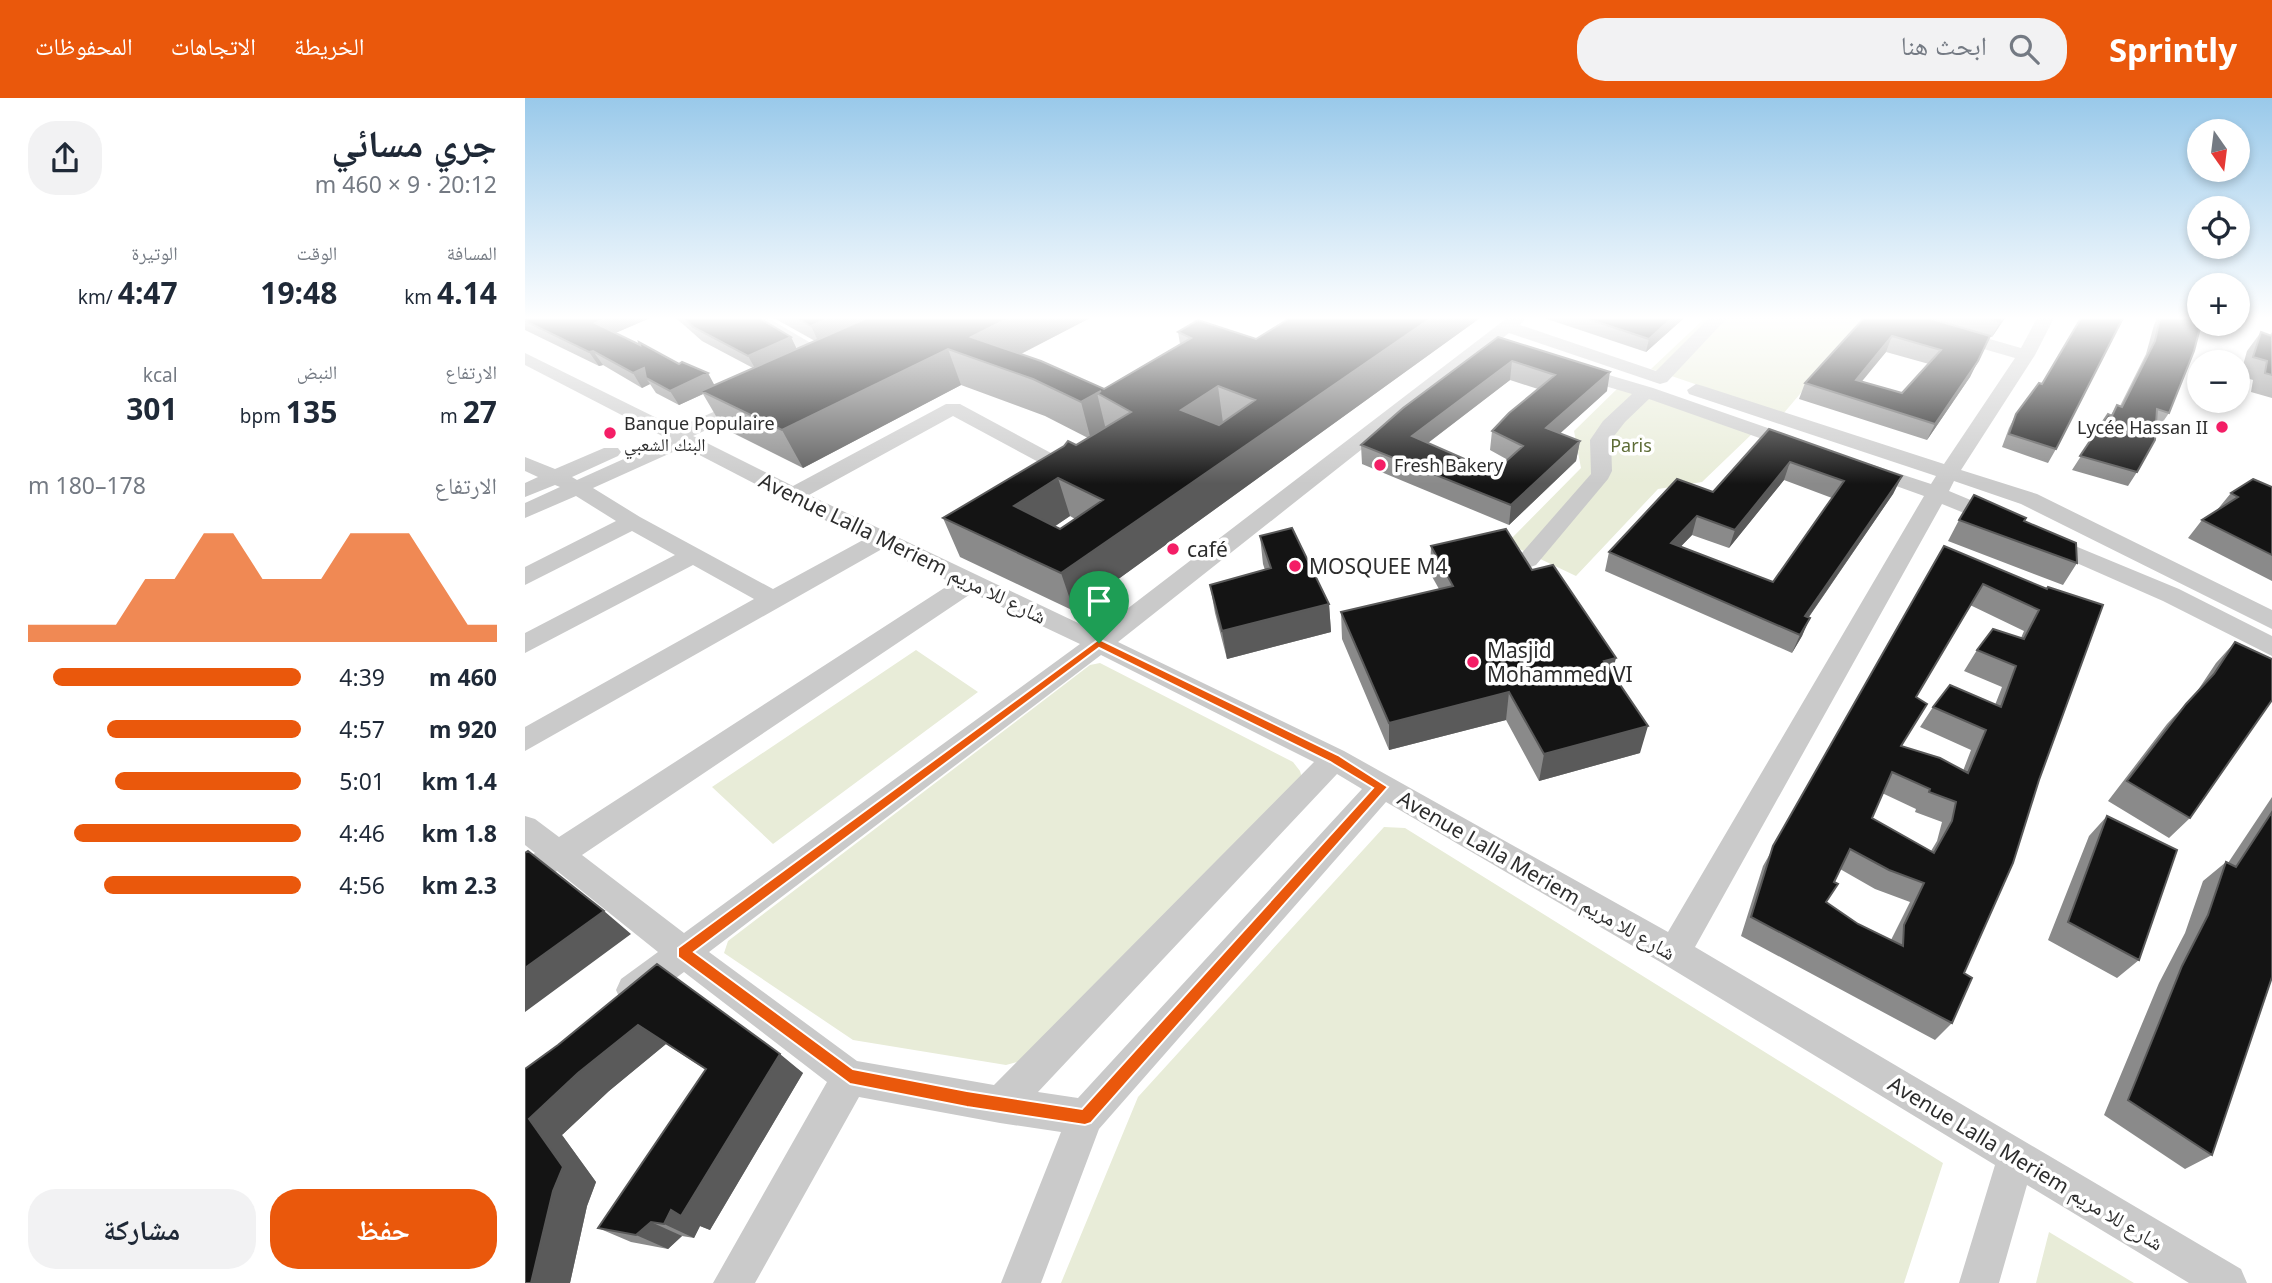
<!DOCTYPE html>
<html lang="ar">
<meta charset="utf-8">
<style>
body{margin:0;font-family:"Noto Sans","Noto Naskh Arabic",sans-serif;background:#f2f2f3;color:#1f2937;direction:rtl;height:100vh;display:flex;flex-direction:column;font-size:26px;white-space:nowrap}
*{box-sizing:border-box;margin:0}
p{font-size:23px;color:#747a83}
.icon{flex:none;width:38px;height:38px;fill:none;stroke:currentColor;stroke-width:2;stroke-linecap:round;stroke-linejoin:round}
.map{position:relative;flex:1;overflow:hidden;direction:ltr}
.side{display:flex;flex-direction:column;background:#fff;width:525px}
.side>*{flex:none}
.needle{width:46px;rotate:166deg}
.buttons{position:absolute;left:1662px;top:21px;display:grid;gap:14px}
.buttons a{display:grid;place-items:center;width:63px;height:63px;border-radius:50%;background:#fff;box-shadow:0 4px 10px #0003;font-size:35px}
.pin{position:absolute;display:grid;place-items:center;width:60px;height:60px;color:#fff;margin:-72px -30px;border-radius:50% 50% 50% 0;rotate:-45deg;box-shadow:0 0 7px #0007}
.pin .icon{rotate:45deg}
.round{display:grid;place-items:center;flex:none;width:74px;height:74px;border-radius:28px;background:#f2f2f3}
.summary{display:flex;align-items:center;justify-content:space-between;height:119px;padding:0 28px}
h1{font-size:38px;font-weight:700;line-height:52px}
.figures{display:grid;grid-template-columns:repeat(3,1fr);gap:10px;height:119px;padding:7px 28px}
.figures div{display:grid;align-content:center}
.figures b{font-size:30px;font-weight:700}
.figures small{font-size:19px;font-weight:400}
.figures p{font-size:19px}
.chart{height:196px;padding:14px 28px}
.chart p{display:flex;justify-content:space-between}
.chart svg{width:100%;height:126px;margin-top:7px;fill:#ea580c;opacity:.7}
.action{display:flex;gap:14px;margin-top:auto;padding:14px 28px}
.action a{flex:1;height:80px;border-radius:28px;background:#ea580c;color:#fff;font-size:28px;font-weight:700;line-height:80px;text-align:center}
.action a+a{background:#f2f2f3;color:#1f2937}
ul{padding:0 28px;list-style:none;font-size:23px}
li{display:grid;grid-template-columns:112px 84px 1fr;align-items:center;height:52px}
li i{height:18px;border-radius:9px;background:#ea580c}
header{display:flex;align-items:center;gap:42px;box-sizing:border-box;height:98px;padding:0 35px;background:#ea580c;color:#fff}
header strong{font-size:33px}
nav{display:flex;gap:38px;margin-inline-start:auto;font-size:24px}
.search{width:490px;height:63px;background:#f2f2f3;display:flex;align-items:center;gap:18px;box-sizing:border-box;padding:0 24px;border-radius:28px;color:#747a83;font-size:26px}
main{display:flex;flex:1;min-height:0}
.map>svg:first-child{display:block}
.green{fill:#e8ecd8}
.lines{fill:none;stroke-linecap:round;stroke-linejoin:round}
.street{fill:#cacaca;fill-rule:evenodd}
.wall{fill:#8a8a8a;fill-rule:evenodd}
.shaded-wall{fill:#5a5a5a}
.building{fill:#141414;stroke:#5a5a5a;stroke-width:2;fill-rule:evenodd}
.route{fill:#ea580c;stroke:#fff;stroke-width:2;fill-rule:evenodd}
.poi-dot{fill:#f41e66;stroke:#fff;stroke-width:2.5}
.labels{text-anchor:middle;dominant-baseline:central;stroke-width:7;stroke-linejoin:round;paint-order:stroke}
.far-poi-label{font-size:18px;fill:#2d2d2d;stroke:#fff;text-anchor:start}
.far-park-label{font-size:18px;fill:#5d6c36;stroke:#fff}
.street-label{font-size:21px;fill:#2d2d2d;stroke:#fff}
.poi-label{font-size:21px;fill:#2d2d2d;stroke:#fff;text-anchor:start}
</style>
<header>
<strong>Sprintly</strong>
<div class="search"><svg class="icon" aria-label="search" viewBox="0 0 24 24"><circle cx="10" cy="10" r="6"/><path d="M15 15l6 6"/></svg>ابحث هنا</div>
<nav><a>الخريطة</a><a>الاتجاهات</a><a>المحفوظات</a></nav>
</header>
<main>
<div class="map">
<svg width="1747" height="1185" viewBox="0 0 1747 1185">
<rect width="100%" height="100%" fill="#fff"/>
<path class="green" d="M 1180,220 L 1324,220 L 1336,224 L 1258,316 L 1126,271 Z
M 1095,288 L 1229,334 L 1177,384 L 1133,391 L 1051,478 L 982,445 L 1056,370 L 1049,333 Z
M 391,552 L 453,594 L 248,746 L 187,689 Z
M 575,565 L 768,664 L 775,673 L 777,680 L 496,963 L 481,967 L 328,942 L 199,855 L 203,843 L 565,567 Z
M 859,729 L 880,730 L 1418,1065 L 1379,1185 L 536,1185 L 613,999 Z
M 1524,1134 L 1609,1185 L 1511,1185 Z"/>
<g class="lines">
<path class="street" d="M 221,220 L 243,220 L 320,265 L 311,270 L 305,269 Z
M 982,220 L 1001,220 L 995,227 L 1131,273 L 1184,220 L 1202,220 L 1142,284 L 1135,286 L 984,235 L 593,544 L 819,653 L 1143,834 L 1399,398 L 1335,375 L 1332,371 L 1335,367 L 1342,365 L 1406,386 L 1411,378 L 1164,296 L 1162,292 L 1171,286 L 1178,288 L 1419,366 L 1490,260 L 1365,224 L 1363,220 L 1391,220 L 1496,250 L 1512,220 L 1529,220 L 1510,257 L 1436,372 L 1512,396 L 1747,512 L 1747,531 L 1496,406 L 1429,383 L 1424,393 L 1484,418 L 1487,423 L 1484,428 L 1476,430 L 1417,406 L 1170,849 L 1716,1171 L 1722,1185 L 1664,1185 L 1502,1087 L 1474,1185 L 1434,1185 L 1470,1067 L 1137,865 L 861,704 L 574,1031 L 516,1185 L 476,1185 L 536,1034 L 475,1025 L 334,999 L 230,1185 L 188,1185 L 302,984 L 159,874 L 120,903 L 108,908 L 96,903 L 91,892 L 96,881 L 133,854 L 32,773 L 0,791 L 0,761 L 10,755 L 0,747 L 0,718 L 10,721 L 34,739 L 427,485 L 357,451 L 0,653 L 0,629 L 229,501 L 168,467 L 0,555 L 0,535 L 150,457 L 107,433 L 0,487 L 0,469 L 91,423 L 51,398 L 0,420 L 0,405 L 35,389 L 30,387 L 0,399 L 0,385 L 13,379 L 0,373 L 0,359 L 30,371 L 79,350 L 93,350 L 96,354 L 93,358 L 47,379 L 52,382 L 143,341 L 0,267 L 0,255 L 152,330 L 218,301 L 232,301 L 235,305 L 232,309 L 168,338 L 268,388 L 421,306 L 435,306 L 552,369 L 555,373 L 550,384 L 536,384 L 532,380 L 534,375 L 428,318 L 284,397 L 572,534 ZM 159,349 L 338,442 L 248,491 L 115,419 L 68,390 ZM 447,495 L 555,546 L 159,835 L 57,757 ZM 576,557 L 789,664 L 469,987 L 332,963 L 184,854 ZM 812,676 L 837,691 L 553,1000 L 513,994 Z
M 1050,267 L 1128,290 L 1280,343 L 1283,347 L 1280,351 L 1266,351 L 1124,301 L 1100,324 L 1086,342 L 1087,373 L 1083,381 L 1011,467 L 1003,470 L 995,467 L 991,462 L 995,457 L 1066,376 L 1065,342 L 1078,323 L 1107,296 L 1043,277 L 1041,273 Z
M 1521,436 L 1654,491 L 1747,538 L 1747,558 L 1638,503 L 1513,448 L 1510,443 L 1513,438 Z"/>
</g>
<path class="wall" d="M 0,220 L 125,220 L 90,235 L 190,287 L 228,270 L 177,243 L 151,220 L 234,220 L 266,239 L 272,251 L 290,243 L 249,220 L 565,220 L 496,256 L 579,291 L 655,246 L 653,234 L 731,241 L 765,220 L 955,220 L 549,513 L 435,459 L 418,420 L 563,340 L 520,318 L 436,287 L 278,370 L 198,330 L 178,296 L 154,307 L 131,295 L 125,286 L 117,290 L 78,267 L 74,268 L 0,232 ZM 545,418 L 550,421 L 535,431 L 529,429 Z
M 1019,220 L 1159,220 L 1121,254 Z
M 1339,220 L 1480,220 L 1467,239 L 1465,239 L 1445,279 L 1402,342 L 1274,301 L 1280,285 ZM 1361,254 L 1404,266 L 1377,295 L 1336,283 Z
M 1632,220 L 1675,220 L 1644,315 L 1635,328 L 1631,327 L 1612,374 L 1603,388 L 1547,372 L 1583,316 L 1586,317 L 1592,307 L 1595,308 L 1621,256 L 1629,227 Z
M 1736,234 L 1745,237 L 1747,234 L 1747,300 L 1726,294 L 1728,282 L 1715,278 L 1722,253 Z
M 973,239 L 1082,293 L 1035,335 L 1055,343 L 1051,363 L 984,427 L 837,366 L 836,347 ZM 985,282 L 1013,291 L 967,333 L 965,352 L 983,362 L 969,374 L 903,345 Z
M 1517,286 L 1531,351 L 1523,365 L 1477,349 L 1484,330 L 1491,316 Z
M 1244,331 L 1377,378 L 1368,396 L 1284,519 L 1277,538 L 1267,555 L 1080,473 L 1084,454 L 1188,394 ZM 1259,382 L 1307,400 L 1248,484 L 1155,449 L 1167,437 L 1204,450 Z
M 1747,389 L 1747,483 L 1663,440 L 1677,422 L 1692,412 L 1706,395 Z
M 1434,422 L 1499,423 L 1552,465 L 1538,487 L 1423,443 Z
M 735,438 L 804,506 L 806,534 L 702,561 L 690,515 L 685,487 L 740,472 L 738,466 Z
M 906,448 L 1007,472 L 1087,575 L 1115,655 L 1014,683 L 981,622 L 864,652 L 817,541 L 816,514 L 914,491 L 905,475 Z
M 1419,448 L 1522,491 L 1439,875 L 1427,925 L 1410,942 L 1216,838 L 1238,768 ZM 1445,507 L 1499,533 L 1496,540 L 1452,552 L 1439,573 L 1477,589 L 1470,607 L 1408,609 L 1395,629 L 1446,652 L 1438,673 L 1377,648 L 1391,599 ZM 1357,695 L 1391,711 L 1390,714 L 1417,724 L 1412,743 L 1406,753 L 1347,720 ZM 1315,771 L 1350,791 L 1385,804 L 1366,842 L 1333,826 L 1301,804 L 1309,784 Z
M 1710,544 L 1665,720 L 1644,740 L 1583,703 L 1642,626 L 1671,595 L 1691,565 Z
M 1747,699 L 1747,879 L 1687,1057 L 1660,1071 L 1579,1017 L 1634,885 L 1660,835 L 1678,783 L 1701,764 L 1703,765 Z
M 1582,718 L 1614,862 L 1592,880 L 1523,842 L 1564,738 Z
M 132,866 L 278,975 L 185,1132 L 175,1128 L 169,1140 L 157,1138 L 143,1151 L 106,1144 L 73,1130 L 181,972 L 141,946 L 84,993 L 37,1037 L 71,1084 L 62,1108 L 45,1185 L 33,947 Z"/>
<path class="shaded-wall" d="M 81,220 L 125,220 L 79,240 L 70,225 Z
M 304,220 L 351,220 L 294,245 L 286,228 Z
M 484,220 L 565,220 L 472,268 L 446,239 Z
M 906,220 L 955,220 L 549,513 L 536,475 Z
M 1147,220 L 1159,220 L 1121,254 L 1124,241 Z
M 1477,220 L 1480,220 L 1467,239 L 1475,224 Z
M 1367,238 L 1361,254 L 1325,298 L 1331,282 Z
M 1465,238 L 1445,279 L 1402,342 L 1410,326 Z
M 266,239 L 273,254 L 231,272 L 223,258 Z
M 423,251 L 436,287 L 278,370 L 257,332 Z
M 68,253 L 78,267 L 74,268 L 64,254 Z
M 987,263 L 985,282 L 887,357 L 887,338 Z
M 119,270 L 121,280 L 125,286 L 117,290 L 108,275 Z
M 1085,274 L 1082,293 L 1019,350 L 1021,330 Z
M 183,275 L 191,290 L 176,293 L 178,296 L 154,307 L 145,293 Z
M 693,288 L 698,325 L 663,349 L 656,312 Z
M 572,295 L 581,332 L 566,342 L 556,304 Z
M 1055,343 L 1051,363 L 984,427 L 986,407 Z
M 1265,364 L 1259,382 L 1204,450 L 1210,432 Z
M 1377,378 L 1368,396 L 1272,536 L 1280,518 Z
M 533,380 L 545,418 L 503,446 L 489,408 Z
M 1172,418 L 1167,437 L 1141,464 L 1146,445 Z
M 804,506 L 806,534 L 702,561 L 697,533 Z
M 1285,520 L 1277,538 L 1267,555 L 1275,537 Z
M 1091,560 L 1084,587 L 1079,563 Z
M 984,594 L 981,622 L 864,652 L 864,625 Z
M 1123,628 L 1115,655 L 1014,683 L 1019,656 Z
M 79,813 L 106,836 L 0,914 L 0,870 Z
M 113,927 L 141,946 L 84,993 L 37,1037 L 71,1084 L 62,1108 L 45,1185 L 6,1185 L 4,1021 L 53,975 Z
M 255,956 L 278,975 L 185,1132 L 175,1128 L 169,1140 L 139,1126 L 146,1112 Z
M 126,1124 L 157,1138 L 143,1151 L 111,1137 Z"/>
<path class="building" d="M 0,220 L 81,220 L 70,225 L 115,247 L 114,244 L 154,266 L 157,264 L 183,275 L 145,293 L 121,280 L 119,270 L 108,275 L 68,253 L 64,254 L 0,223 Z
M 159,220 L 234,220 L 266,239 L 223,258 L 168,229 Z
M 272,220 L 304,220 L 286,228 Z
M 342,220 L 484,220 L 446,239 L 516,263 L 579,291 L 666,240 L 653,234 L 673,222 L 731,241 L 765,220 L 906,220 L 536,475 L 418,420 L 539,348 L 543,343 L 551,347 L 606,314 L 572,295 L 576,293 L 556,304 L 508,281 L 423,251 L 257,332 L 176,293 ZM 693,288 L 730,302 L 694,327 L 656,312 ZM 533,380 L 578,402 L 535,431 L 489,408 Z
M 1060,220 L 1147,220 L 1124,241 Z
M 1339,220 L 1403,220 L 1465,238 L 1453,263 L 1410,326 L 1280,285 ZM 1367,238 L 1416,252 L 1377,295 L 1331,282 Z
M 1463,220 L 1477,220 L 1475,224 Z
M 1556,220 L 1598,220 L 1531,351 L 1484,336 L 1491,316 L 1514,285 L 1517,286 Z
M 1635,220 L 1675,220 L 1675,226 L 1676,226 L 1669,253 L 1644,315 L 1632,311 L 1630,342 L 1612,374 L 1555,358 L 1583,316 L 1587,318 L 1592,307 L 1597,309 L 1630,243 Z
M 1736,234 L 1747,238 L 1747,277 L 1740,275 L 1742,263 L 1728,259 Z
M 973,239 L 1085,274 L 1021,330 L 1055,343 L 986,407 L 836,347 L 878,310 ZM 987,263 L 1030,277 L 984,315 L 967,333 L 998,348 L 969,374 L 887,338 Z
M 1244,331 L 1377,378 L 1280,518 L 1285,520 L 1275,537 L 1084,454 L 1152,381 L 1188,394 ZM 1265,364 L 1319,383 L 1248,484 L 1146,445 L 1172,418 L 1210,432 Z
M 1728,381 L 1747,389 L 1747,457 L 1677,422 L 1713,399 L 1706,395 Z
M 1449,397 L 1501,420 L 1499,423 L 1551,445 L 1552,465 L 1434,422 Z
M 767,430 L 804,506 L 697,533 L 685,487 L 746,470 L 735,438 Z
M 981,431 L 1007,472 L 1028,467 L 1091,560 L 1079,563 L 1123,628 L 1019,656 L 984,594 L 864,625 L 816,514 L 928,488 L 906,448 Z
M 1419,448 L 1522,491 L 1523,489 L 1578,507 L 1514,682 L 1488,765 L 1439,875 L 1447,880 L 1427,925 L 1226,819 L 1248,748 ZM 1458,486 L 1514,512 L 1499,541 L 1468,531 L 1452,552 L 1491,568 L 1476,609 L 1425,587 L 1408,609 L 1461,632 L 1443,675 L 1415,660 L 1376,648 L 1402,606 L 1391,599 ZM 1367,674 L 1405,691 L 1404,694 L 1431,704 L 1427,723 L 1409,755 L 1347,720 ZM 1325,751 L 1364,772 L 1399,785 L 1379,827 L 1378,848 L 1333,826 L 1301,804 L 1313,786 L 1309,784 Z
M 1710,544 L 1747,561 L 1747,602 L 1665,720 L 1602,683 L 1661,606 L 1689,576 Z
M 1747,714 L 1747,879 L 1687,1057 L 1603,1002 L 1657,868 L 1683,817 L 1701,764 L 1711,769 Z
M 1582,718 L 1652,752 L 1614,862 L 1543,824 Z
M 3,753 L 79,813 L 0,870 L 0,755 Z
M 132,866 L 255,956 L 156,1118 L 146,1112 L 139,1126 L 126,1124 L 111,1137 L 73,1130 L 181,971 L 113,927 L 53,975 L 4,1021 L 38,1069 L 28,1093 L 6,1185 L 0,1185 L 0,971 L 33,947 Z"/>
<linearGradient id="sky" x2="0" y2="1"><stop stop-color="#99c9ea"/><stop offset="0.57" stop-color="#fff"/><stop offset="1" stop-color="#fff" stop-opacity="0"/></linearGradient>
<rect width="1747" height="386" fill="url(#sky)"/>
<path class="route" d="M 574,541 L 813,657 L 863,689 L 566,1025 L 560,1027 L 442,1009 L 325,986 L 153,859 L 153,850 ZM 574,550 L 805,664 L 848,690 L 557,1011 L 442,993 L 328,971 L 169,854 Z"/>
<g class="poi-dot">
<circle cx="1697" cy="329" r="7"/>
<circle cx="85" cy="335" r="7"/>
<circle cx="855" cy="367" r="7"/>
<circle cx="648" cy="451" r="7"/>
<circle cx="770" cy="468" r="7"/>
<circle cx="948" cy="564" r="7"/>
</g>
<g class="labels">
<g class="far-poi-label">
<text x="99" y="325">Banque Populaire<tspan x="99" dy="21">البنك الشعبي</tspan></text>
<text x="1683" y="329" text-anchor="end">Lycée Hassan II</text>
<text x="869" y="367">Fresh Bakery</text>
</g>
<g class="far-park-label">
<text x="1106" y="347">Paris</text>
</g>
<g class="street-label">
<text transform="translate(378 450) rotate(26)">Avenue Lalla Meriem شارع للا مريم</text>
<text transform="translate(1012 777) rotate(30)">Avenue Lalla Meriem شارع للا مريم</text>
<text transform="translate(1501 1065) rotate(31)">Avenue Lalla Meriem شارع للا مريم</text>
</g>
<g class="poi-label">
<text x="662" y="451">café</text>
<text x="784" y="468">MOSQUEE M4</text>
<text x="962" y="552">Masjid<tspan x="962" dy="24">Mohammed VI</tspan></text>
</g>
</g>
</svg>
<div class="buttons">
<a><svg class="needle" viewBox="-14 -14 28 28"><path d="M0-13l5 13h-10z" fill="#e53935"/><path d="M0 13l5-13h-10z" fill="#747a83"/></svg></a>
<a><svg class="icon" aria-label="locate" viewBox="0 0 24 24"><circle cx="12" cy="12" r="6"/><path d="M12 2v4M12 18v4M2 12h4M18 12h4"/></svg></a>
<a>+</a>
<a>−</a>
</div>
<div class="pin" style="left:574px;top:545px;background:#1e9e55"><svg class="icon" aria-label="arrive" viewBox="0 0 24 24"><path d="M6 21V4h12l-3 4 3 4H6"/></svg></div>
</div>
<section class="side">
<div class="summary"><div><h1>جري مسائي</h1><p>20:12 · 9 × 460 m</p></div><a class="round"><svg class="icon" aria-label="share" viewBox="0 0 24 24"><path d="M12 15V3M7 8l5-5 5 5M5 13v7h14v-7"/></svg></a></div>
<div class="figures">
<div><p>المسافة</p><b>4.14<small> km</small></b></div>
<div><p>الوقت</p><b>19:48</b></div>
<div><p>الوتيرة</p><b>4:47<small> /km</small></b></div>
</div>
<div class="figures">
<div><p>الارتفاع</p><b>27<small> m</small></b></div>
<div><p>النبض</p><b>135<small> bpm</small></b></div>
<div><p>kcal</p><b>301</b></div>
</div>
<div class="chart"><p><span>الارتفاع</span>178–180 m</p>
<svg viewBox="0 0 160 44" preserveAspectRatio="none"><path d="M0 44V38L10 38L20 38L30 38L40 22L50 22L60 6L70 6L80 22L90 22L100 22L110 6L120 6L130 6L140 22L150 38L160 38V44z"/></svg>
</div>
<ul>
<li><b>460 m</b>4:39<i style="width:91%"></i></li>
<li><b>920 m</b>4:57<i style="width:71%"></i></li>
<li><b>1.4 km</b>5:01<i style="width:68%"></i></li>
<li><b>1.8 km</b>4:46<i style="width:83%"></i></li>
<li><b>2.3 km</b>4:56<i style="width:72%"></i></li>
</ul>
<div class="action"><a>حفظ</a><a>مشاركة</a></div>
</section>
</main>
